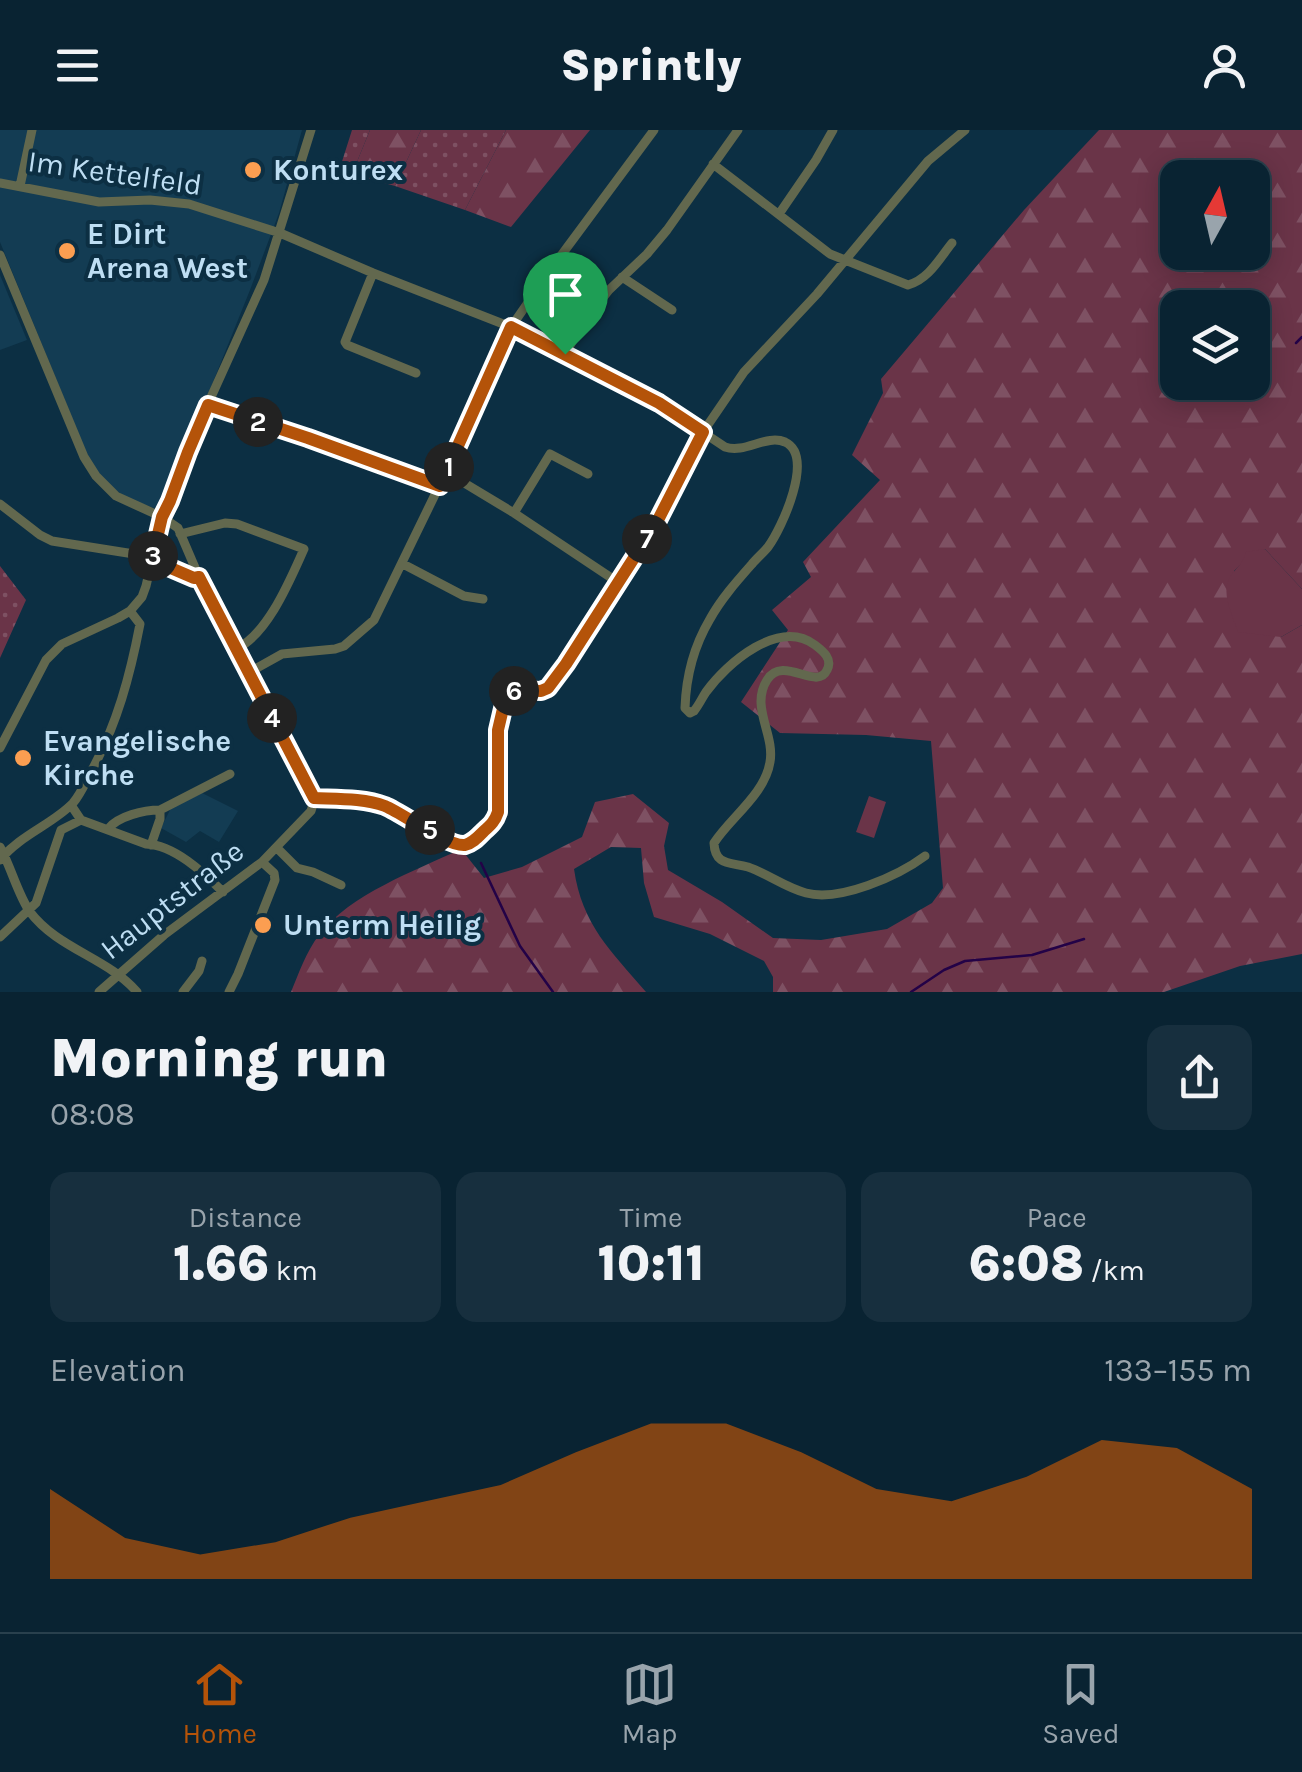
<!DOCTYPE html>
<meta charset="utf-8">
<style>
body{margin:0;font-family:Karla,sans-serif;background:#172f3e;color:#f1f3f6;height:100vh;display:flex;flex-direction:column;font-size:38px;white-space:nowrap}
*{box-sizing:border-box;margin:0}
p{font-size:32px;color:#99a4ac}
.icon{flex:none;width:55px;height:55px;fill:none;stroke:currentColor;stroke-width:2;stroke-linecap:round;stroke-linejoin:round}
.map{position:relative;height:862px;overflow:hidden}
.side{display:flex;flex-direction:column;background:#092332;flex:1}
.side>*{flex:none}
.needle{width:65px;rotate:8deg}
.buttons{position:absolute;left:1160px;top:30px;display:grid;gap:20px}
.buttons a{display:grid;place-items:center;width:110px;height:110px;border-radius:20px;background:#092332;box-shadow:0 5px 25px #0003,0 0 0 2px #29404d;font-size:50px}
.pin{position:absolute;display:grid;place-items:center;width:85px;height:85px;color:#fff;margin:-102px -42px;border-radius:50% 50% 50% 0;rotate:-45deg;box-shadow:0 0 10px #0007}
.pin .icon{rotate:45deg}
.km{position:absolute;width:50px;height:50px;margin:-25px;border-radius:50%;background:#222;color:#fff;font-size:28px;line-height:50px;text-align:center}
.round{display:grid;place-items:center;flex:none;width:105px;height:105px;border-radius:20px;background:#172f3e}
.head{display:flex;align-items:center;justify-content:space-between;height:170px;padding:0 50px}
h1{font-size:55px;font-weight:800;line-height:75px}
.metrics{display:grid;grid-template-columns:repeat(3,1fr);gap:15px;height:170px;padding:10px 50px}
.metrics div{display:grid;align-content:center;border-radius:20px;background:#172f3e;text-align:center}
.metrics b{font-size:50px;font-weight:800}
.metrics small{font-size:28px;font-weight:400}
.metrics p{font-size:28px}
.chart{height:280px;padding:20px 50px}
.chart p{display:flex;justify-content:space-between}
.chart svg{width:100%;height:180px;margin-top:10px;fill:#b45309;opacity:.7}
header{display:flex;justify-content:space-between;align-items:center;height:130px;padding:0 50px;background:#092332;font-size:45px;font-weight:800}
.tabs{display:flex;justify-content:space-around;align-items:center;height:140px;border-top:2px solid #29404d;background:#092332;font-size:28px;color:#99a4ac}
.tabs a{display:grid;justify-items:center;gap:5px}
.tabs .on{color:#b45309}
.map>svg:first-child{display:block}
.built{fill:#133c53}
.grass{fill:url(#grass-dots)}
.forest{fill:url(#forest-firs);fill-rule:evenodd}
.green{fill:#6a3448}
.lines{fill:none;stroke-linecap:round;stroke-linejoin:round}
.stream{stroke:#230247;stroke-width:2.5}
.minor{stroke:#62684e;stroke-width:9}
.route-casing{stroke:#fff;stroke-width:20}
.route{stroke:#b45309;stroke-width:12}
.poi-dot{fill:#fb9e51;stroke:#0c2f43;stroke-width:4}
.labels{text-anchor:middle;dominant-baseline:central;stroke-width:8;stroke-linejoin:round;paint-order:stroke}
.poi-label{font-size:30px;font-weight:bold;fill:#bedef3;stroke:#0c2f43;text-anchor:start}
.street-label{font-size:30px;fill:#bedef3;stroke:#0c2f43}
</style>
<header><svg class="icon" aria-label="menu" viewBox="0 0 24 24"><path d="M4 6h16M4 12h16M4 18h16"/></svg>Sprintly<svg class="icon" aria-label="person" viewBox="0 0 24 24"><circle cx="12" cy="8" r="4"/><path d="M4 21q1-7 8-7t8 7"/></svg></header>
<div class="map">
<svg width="1302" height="862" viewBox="0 0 1302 862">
<defs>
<pattern id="grass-dots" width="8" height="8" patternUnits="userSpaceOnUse" patternTransform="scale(2.5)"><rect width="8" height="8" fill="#6a3448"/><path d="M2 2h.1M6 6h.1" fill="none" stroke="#7e5163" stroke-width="1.8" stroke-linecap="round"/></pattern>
<pattern id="forest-firs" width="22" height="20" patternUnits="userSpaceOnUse" patternTransform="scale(2.5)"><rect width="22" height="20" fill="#6a3448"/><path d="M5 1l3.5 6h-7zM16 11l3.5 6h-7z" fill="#7e5163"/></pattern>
</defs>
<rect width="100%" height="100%" fill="#0c2f43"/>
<path class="built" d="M 0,0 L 302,0 L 279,83 L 250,160 L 164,374 L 154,378 L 129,369 L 114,359 L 100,345 L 88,327 L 0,112 Z
M 0,145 L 27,210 L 0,220 Z
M 202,663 L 238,681 L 219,712 L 200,701 L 186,712 L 161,698 L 171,678 Z"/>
<path class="grass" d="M 352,0 L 370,0 L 352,44 L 339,41 Z
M 421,0 L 506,0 L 465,80 L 395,56 Z
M 0,436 L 26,470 L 0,528 Z"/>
<path class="forest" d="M 370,0 L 421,0 L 395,56 L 352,44 Z
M 506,0 L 590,0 L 511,97 L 465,80 Z
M 1099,0 L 1302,0 L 1302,459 L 1265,419 L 1243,432 L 1234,441 L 1281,507 L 1302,495 L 1302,824 L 1240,836 L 1164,862 L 773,862 L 773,847 L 764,831 L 710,804 L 654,787 L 644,753 L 641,718 L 611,717 L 574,739 C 582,795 611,821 646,862 L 291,862 C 299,843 306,822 319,805 C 350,764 415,741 461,719 L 484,748 L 522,737 L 582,707 L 595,672 L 633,664 L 669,693 L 664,716 L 668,740 L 722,772 L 773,808 L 821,810 L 887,799 L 932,773 L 943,758 L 931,611 L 866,605 L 780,603 L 741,572 L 788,500 L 772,480 L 811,447 L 803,432 L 880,350 L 852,325 L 883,263 L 881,249 L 1024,80 ZM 1178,48 L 1252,48 L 1252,122 L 1178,122 ZM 1178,178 L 1252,178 L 1252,252 L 1178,252 Z"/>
<path class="green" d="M 1265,419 L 1302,459 L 1302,495 L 1281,507 L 1238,502 C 1232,484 1219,460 1232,444 C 1239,435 1243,433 1246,422 Z
M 869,666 L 886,672 L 874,708 L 856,702 Z"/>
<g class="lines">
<path class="stream" d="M 1296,213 L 1302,207
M 481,733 L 520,816 L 553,862
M 911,862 L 944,840 L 965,831 L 1032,825 L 1084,809"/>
<path class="minor" d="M 713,34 L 830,124 L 908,155 C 929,149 939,129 952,113
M 0,53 L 99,72 L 150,70 L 189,74 L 280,103 L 373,143 L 511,197 L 659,273 L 725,317 C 745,324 766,304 785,312 C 815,326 782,398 768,417 C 763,423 757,428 752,434 C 737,451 721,469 710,489 C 694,516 686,547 685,578 L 690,583 L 694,581 C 699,575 702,568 706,562 C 727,533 779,488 815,515 C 823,521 833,529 827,540 C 817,562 783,524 767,550 C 750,577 775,604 770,632 C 765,664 731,687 714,713 C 715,736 730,732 748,737 C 768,744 786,758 806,763 C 840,772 898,746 925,726
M 20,56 L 32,0
M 779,84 L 816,30 L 833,0
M 0,125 L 84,327 L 96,346 L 116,366 L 162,387 L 178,398 L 199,447 L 253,553 L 308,653 L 314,671 L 311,681 L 262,732 L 164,805 L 99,862
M 373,143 L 345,212 L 347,215 L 416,243
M 622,147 L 672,180
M 565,224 L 583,193 L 609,160 L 647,124 L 667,100 L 738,0
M 208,275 L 307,308 L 440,356
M 446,342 L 514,383 L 619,453
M 0,374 L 40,405 L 52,411 L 153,427
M 514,383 L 550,324 L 588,344
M 180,404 L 225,393 L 237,394 L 304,419 C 290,450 268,504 236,519
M 152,430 L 195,448 L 199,447
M 403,434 L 464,466 L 483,469
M 248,543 L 282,524 L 335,519 L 344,516 L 374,490 L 446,342 L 511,197 L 557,131 L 654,0
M 0,618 L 46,530 L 62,514 L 118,488 L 130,481 L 142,467 L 146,456 L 162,387 L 178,353 L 198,296 L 264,150 L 311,0
M 313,668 L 375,673 L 386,677 L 448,711 L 461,715 L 471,713 L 477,709 L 493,693 L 498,683 C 499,659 491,579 509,564 C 520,555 536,563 548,558 L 657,393 L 703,302 L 744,242 L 817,164 L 928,31 L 965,0
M 71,675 L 81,690 L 146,714 C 174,715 203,742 223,762
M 108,699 C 118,686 144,680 160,680 L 230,644
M 151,715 L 160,689 L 160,680
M 0,717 C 11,737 18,765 30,782 C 58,819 108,828 137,862
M 277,718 L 297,738 L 313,742 L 341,755
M 0,730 C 20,705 53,694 73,673 C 81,664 86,651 92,640 C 117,594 130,546 140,494 L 130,481
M 0,807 L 36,773 L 61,700 L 81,690
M 183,862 L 199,841 L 202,831
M 229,862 L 238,844 L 275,750 L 274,743 L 262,732"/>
</g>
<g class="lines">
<defs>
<path id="route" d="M 511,197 L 659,273 L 703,302 L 657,392 L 566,534 L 548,558 L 541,561 L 517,560 L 510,563 L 505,570 L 498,600 L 498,682 C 495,691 491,695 484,701 C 478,707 473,713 465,715 C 448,717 404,684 385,676 C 364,668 336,669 314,668 L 199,447 L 194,448 L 152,430 L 162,387 L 170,371 L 188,322 L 208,275 L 308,308 L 440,356 Z"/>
</defs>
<use href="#route" class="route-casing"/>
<use href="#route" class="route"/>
</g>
<g class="poi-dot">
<circle cx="253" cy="40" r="10"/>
<circle cx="67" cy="121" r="10"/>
<circle cx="23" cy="628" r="10"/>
<circle cx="263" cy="795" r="10"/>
</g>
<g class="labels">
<g class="poi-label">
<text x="273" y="40">Konturex</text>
<text x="87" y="104">E Dirt<tspan x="87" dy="34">Arena West</tspan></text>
<text x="43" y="611">Evangelische<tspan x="43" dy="34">Kirche</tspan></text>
<text x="283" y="795">Unterm Heilig</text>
</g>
<g class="street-label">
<text transform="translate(115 43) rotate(8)">Im Kettelfeld</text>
<text transform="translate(172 770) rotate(-38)">Hauptstraße</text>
</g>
</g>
</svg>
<div class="buttons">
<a><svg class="needle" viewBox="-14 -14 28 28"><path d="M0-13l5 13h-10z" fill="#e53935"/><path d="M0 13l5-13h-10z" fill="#99a4ac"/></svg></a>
<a><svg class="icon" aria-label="layers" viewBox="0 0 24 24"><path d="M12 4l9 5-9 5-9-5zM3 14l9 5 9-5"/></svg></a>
</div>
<div class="pin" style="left:565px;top:224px;background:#1e9e55"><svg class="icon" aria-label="arrive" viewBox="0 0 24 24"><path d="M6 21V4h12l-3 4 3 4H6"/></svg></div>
<b class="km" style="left:449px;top:337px">1</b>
<b class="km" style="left:258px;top:292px">2</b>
<b class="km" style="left:153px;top:426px">3</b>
<b class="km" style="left:272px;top:588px">4</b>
<b class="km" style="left:430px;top:700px">5</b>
<b class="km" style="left:514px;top:561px">6</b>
<b class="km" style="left:647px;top:409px">7</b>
</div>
<section class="side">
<div class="head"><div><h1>Morning run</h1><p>08:08</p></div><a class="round"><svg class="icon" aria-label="share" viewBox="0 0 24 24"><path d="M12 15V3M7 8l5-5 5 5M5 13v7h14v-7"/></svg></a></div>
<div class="metrics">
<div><p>Distance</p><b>1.66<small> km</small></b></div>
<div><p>Time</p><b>10:11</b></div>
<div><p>Pace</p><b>6:08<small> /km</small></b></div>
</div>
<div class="chart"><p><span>Elevation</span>133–155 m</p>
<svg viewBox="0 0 160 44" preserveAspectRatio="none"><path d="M0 44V22L10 34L20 38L30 35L40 29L50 25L60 21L70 13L80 6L90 6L100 13L110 22L120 25L130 19L140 10L150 12L160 22V44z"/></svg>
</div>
</section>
<nav class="tabs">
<a class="on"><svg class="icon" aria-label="home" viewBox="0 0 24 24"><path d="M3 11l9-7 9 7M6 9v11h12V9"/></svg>Home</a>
<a><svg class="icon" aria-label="map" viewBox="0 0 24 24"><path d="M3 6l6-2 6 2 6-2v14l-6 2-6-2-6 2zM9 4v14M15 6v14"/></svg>Map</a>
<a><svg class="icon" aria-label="saved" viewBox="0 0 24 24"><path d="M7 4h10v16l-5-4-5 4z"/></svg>Saved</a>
</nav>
